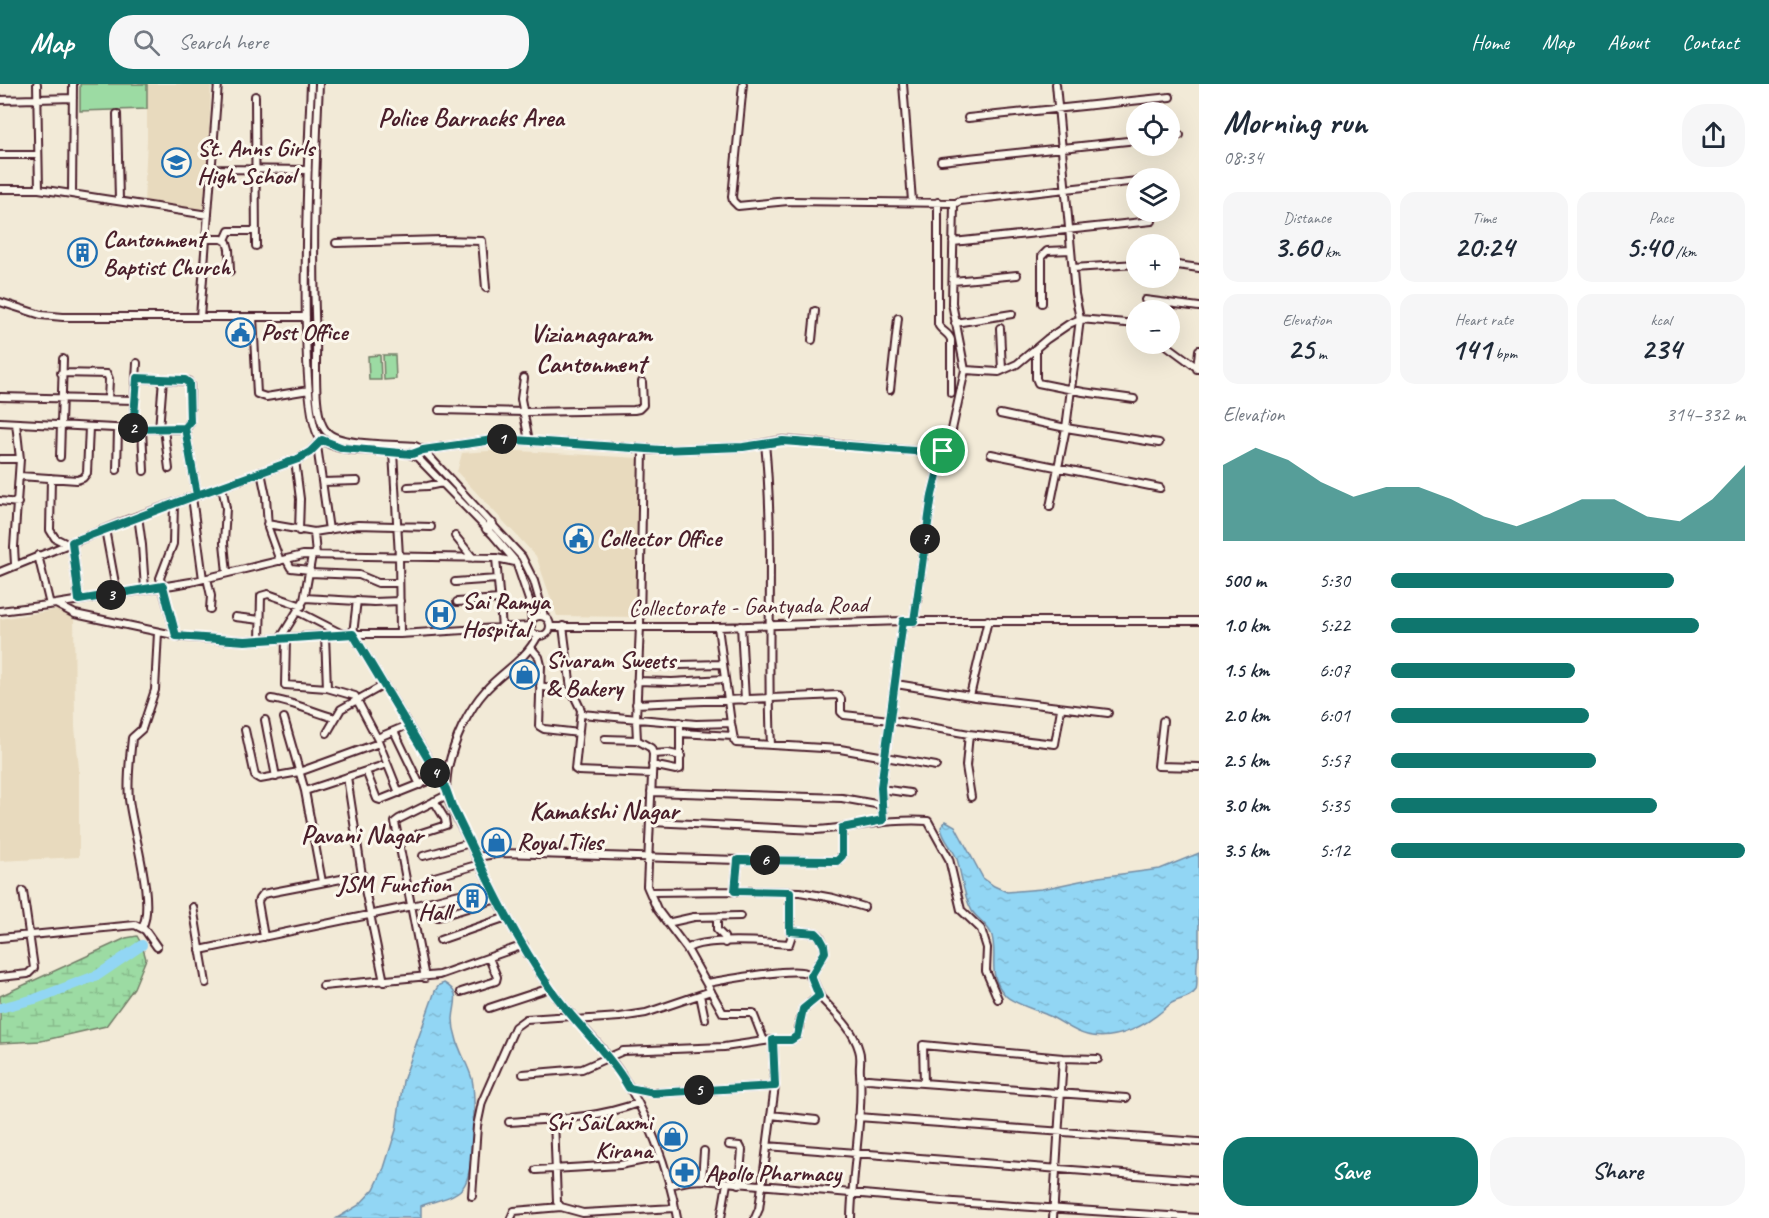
<!DOCTYPE html>
<meta charset="utf-8">
<style>
body{margin:0;font-family:Caveat,sans-serif;background:#f6f6f7;color:#1f2937;height:100vh;display:flex;flex-direction:column;font-size:22px;white-space:nowrap}
*{box-sizing:border-box;margin:0}
p{font-size:20px;color:#747a83}
.icon{flex:none;width:33px;height:33px;fill:none;stroke:currentColor;stroke-width:2;stroke-linecap:round;stroke-linejoin:round}
.map{position:relative;flex:1;overflow:hidden}
.panel{display:flex;flex-direction:column;background:#fff;width:570px}
.panel>*{flex:none}
.fabs{position:absolute;left:1126px;top:18px;display:grid;gap:12px}
.fabs a{display:grid;place-items:center;width:54px;height:54px;border-radius:50%;background:#fff;box-shadow:0 6px 24px #0002;font-size:30px}
.pin{position:absolute;display:grid;place-items:center;width:51px;height:51px;color:#fff;margin:-26px;border:3px solid #fff;border-radius:50%;box-shadow:0 2px 6px #0007}
.km{position:absolute;width:30px;height:30px;margin:-15px;border-radius:50%;background:#222;color:#fff;font-size:16px;line-height:30px;text-align:center}
.round{display:grid;place-items:center;flex:none;width:63px;height:63px;border-radius:24px;background:#f6f6f7}
.summary{display:flex;align-items:center;justify-content:space-between;height:102px;padding:0 24px}
h1{font-size:33px;font-weight:700;line-height:45px}
.stats{display:grid;grid-template-columns:repeat(3,1fr);gap:9px;height:102px;padding:6px 24px}
.stats div{display:grid;align-content:center;border-radius:15px;background:#f6f6f7;text-align:center}
.stats b{font-size:30px;font-weight:700}
.stats small{font-size:16px;font-weight:400}
.stats p{font-size:16px}
.chart{height:168px;padding:12px 24px}
.chart p{display:flex;justify-content:space-between}
.chart svg{width:100%;height:108px;margin-top:6px;fill:#0f766e;opacity:.7}
.cta{display:flex;gap:12px;margin-top:auto;padding:12px 24px}
.cta a{flex:1;height:69px;border-radius:24px;background:#0f766e;color:#fff;font-size:24px;font-weight:700;line-height:69px;text-align:center}
.cta a+a{background:#f6f6f7;color:#1f2937}
ul{padding:0 24px;list-style:none;font-size:20px}
li{display:grid;grid-template-columns:96px 72px 1fr;align-items:center;height:45px}
li i{height:15px;border-radius:8px;background:#0f766e}
header{display:flex;align-items:center;gap:36px;box-sizing:border-box;height:84px;padding:0 30px;background:#0f766e;color:#fff}
header strong{font-size:28px}
nav{display:flex;gap:33px;margin-inline-start:auto;font-size:21px}
.search{width:420px;height:54px;background:#f6f6f7;display:flex;align-items:center;gap:15px;box-sizing:border-box;padding:0 21px;border-radius:24px;color:#747a83;font-size:22px}
main{display:flex;flex:1;min-height:0}
.map>svg:first-child{display:block}
.built{fill:#e8dabe}
.wetland{fill:url(#wetland-marsh);stroke:#737d67;stroke-width:1.5}
.park{fill:#9cdba3;stroke:#737d67;stroke-width:1.5}
.water{fill:url(#water-ripples);stroke:#758da4;stroke-width:1.5}
.lines{fill:none;stroke-linecap:round;stroke-linejoin:round}
.river{stroke:#92d6f4;stroke-width:10}
.minor-casing{stroke:#4a1f2b;stroke-width:10}
.major-casing{stroke:#4a1f2b;stroke-width:12}
.minor{stroke:#fbf7ec;stroke-width:6}
.major{stroke:#fbf7ec;stroke-width:8}
.route-casing{stroke:#fff;stroke-width:12}
.route{stroke:#0f766e;stroke-width:8}
.labels{text-anchor:middle;dominant-baseline:central;stroke-width:6;stroke-linejoin:round;paint-order:stroke}
.poi-label{font-size:24px;font-weight:bold;fill:#4a1f2b;stroke:#fbf7ec;text-anchor:start}
.street-label{font-size:24px;fill:#4a1f2b;stroke:#fbf7ec}
.neighbourhood-label{font-size:26px;font-weight:bold;fill:#4a1f2b;stroke:#fbf7ec}
</style>
<header>
<strong>Map</strong>
<div class="search"><svg class="icon" aria-label="search" viewBox="0 0 24 24"><circle cx="10" cy="10" r="6"/><path d="M15 15l6 6"/></svg>Search here</div>
<nav><a>Home</a><a>Map</a><a>About</a><a>Contact</a></nav>
</header>
<main>
<div class="map">
<svg width="1199" height="1134" viewBox="0 0 1199 1134">
<defs>
<pattern id="wetland-marsh" width="20" height="14" patternUnits="userSpaceOnUse" patternTransform="scale(1.5)"><rect width="20" height="14" fill="#9cdba3"/><path d="M1 5h8M5 5V1M11 12h8M15 12V8" fill="none" stroke="#88bc8c"/></pattern>
<pattern id="water-ripples" width="26" height="14" patternUnits="userSpaceOnUse" patternTransform="scale(1.5)"><rect width="26" height="14" fill="#92d6f4"/><path d="M2 4q2-2 4 0t4 0M15 11q2-2 4 0t4 0" fill="none" stroke="#7fb7d1"/></pattern>
</defs>
<rect width="100%" height="100%" fill="#f2ead7"/>
<filter id="ink" filterUnits="userSpaceOnUse"><feTurbulence type="fractalNoise" baseFrequency=".0167" numOctaves="2"/><feDisplacementMap in="SourceGraphic" scale="12" xChannelSelector="R" yChannelSelector="G"/><feConvolveMatrix kernelMatrix="1 2 1 2 8 2 1 2 1" color-interpolation-filters="sRGB"/></filter>
<g filter="url(#ink)">
<path class="built" d="M 147,0 L 211,0 L 209,57 L 203,126 L 144,118 L 147,56 Z
M 502,366 L 639,374 L 635,533 L 557,532 L 536,472 L 457,388 L 462,369 Z
M 74,523 L 75,643 L 79,685 L 79,773 L 0,777 L 0,535 Z"/>
<path class="wetland" d="M 137,852 L 142,861 L 146,875 L 134,904 L 106,942 L 41,957 L 0,959 L 0,912 L 126,854 Z"/>
<path class="park" d="M 80,0 L 147,0 L 147,25 L 80,27 Z
M 380,271 L 381,296 L 369,296 L 368,272 Z
M 383,271 L 395,271 L 396,295 L 384,296 Z"/>
<path class="water" d="M 946,737 L 955,742 L 983,794 L 994,802 L 1007,808 L 1042,805 L 1099,793 L 1160,785 L 1199,769 L 1199,871 C 1194,883 1199,895 1196,906 C 1189,916 1177,914 1169,921 C 1148,941 1117,958 1087,951 C 1073,948 1060,936 1047,931 C 1036,926 1013,919 1006,912 C 986,890 998,876 992,852 C 989,841 978,836 972,827 C 963,812 962,792 957,775 C 953,764 942,755 941,743 Z
M 444,899 C 462,909 454,918 453,935 C 453,940 454,947 456,953 C 459,968 468,980 472,995 C 476,1014 474,1084 465,1100 C 458,1114 435,1116 421,1122 L 421,1134 L 337,1134 L 359,1121 L 374,1105 L 384,1084 L 396,1046 L 403,997 L 435,907 L 439,901 Z"/>
<g class="lines">
<path class="river" d="M 0,924 L 35,915 L 98,891 L 142,861"/>
<defs>
<path id="minor" d="M 37,0 L 39,105
M 311,0 C 309,47 296,332 320,354 C 344,375 389,360 417,373 L 493,451 L 516,478 L 529,516 L 532,536
M 319,0 C 315,85 312,170 316,255 C 317,275 312,334 327,348 C 340,362 395,360 415,362 L 423,366 L 522,473 L 534,497 L 544,532
M 743,0 L 732,113 L 733,117 L 738,122 L 788,117 L 955,119
M 903,0 L 912,117
M 255,12 L 256,162
M 0,16 L 73,14
M 117,30 L 119,116
M 968,34 L 1170,13
M 1170,52 L 1180,51
M 0,71 L 38,71
M 941,77 L 1137,56
M 212,85 L 308,86
M 0,105 L 39,105 L 208,131
M 72,109 L 73,0
M 938,118 L 938,240 C 940,247 949,248 951,256 L 951,309
M 206,155 L 222,155 L 227,158 L 229,165 L 230,187
M 225,156 L 229,147 L 256,147
M 953,158 L 1152,137
M 336,159 L 441,156 L 482,157 L 486,204
M 1170,180 L 1199,184
M 1073,184 L 1137,180
M 953,197 L 1017,191
M 1145,216 L 1199,223
M 0,218 L 41,231 L 63,233 L 306,233
M 1042,219 L 1042,172 L 1047,167 L 1071,166
M 200,233 L 218,0
M 253,233 L 257,310 L 266,313 L 309,306
M 955,239 L 1012,230
M 1000,244 L 1002,286
M 812,256 L 815,227
M 1165,260 L 1199,285
M 1036,265 L 1036,294 L 1038,299 L 1083,308 L 1134,315
M 1197,285 L 1199,266
M 965,286 L 999,288 L 1017,280 L 1047,255 L 1069,240 L 1080,235 L 1075,210 L 1056,0
M 61,289 L 107,290 L 109,295 L 108,315
M 524,294 L 521,315 L 529,357
M 890,306 L 898,234
M 0,313 L 135,316
M 439,326 L 526,328 L 634,326 L 639,325 L 643,321 L 642,298
M 1000,330 L 1066,344 L 1159,359
M 0,338 L 133,345 L 183,345 L 187,343 L 190,338 L 190,301 L 188,297 L 137,294
M 185,344 L 197,411
M 133,345 L 137,279
M 142,345 L 144,387
M 159,345 L 163,295
M 164,345 L 169,385
M 765,359 C 775,460 766,561 771,661
M 317,362 L 329,446
M 643,365 L 640,542 L 636,635 L 637,656 L 651,664 L 653,670 L 647,802 L 657,825 L 687,865 L 723,929 L 753,929 L 764,957 L 773,956 L 775,1002 L 759,1125 L 755,1134
M 393,368 L 399,472 L 400,550
M 412,370 L 423,366 L 500,355 L 662,366 L 743,363 L 783,356 L 927,368 L 943,367 L 948,364 L 965,286 L 952,219 L 954,120 L 960,117 L 1137,97
M 991,370 L 1160,404
M 60,373 L 63,275
M 0,375 L 20,375
M 295,376 L 300,415 L 299,447
M 117,386 L 118,344
M 261,388 L 266,412 L 268,444 L 280,477
M 20,392 L 77,396 L 83,394 L 87,389 L 89,343
M 51,394 L 50,446 L 55,454 L 67,460
M 323,398 L 357,397
M 222,402 L 226,424 L 224,459 L 227,489
M 408,403 L 428,402 L 442,399
M 192,413 L 203,495
M 0,417 L 18,419
M 174,419 L 173,460 L 160,494 L 176,552
M 1050,423 L 1066,344 L 1080,235 L 1137,240
M 138,432 L 142,461 L 145,505
M 267,440 L 314,448 L 358,441 L 431,443
M 105,445 L 117,510
M 314,448 L 316,471
M 455,452 L 473,474
M 72,458 L 79,516
M 38,471 L 50,521
M 496,474 L 502,544
M 286,475 L 291,484 L 310,486
M 15,480 L 14,463 L 20,375 L 16,339
M 0,488 L 130,435 L 298,375 L 310,368 L 323,354
M 310,489 L 359,491 L 378,499 L 399,499
M 207,494 L 211,512 L 210,525
M 455,498 L 497,495
M 305,514 L 374,518 L 400,517
M 357,516 L 353,550 L 446,704
M 457,518 L 499,515
M 56,520 L 75,530 L 183,553 L 245,557 L 342,550 L 400,550 L 531,542
M 0,527 L 56,520 L 191,498 L 303,471 L 496,474 L 515,478
M 299,528 L 342,550
M530 542a10 10 0 1 1 20 0a10 10 0 1 1-20 0Z
M 235,533 L 260,536
M 914,537 L 932,411 L 943,367
M 563,542 L 571,605 L 581,626 L 575,685 L 578,687 L 652,690
M 741,542 L 745,616
M 550,543 L 718,543 L 903,537 L 1199,537
M 718,543 L 731,639 L 734,656 L 736,659 L 840,665 L 936,682
M 325,551 L 327,604
M 538,551 C 526,576 503,587 486,606 C 467,627 454,657 448,684 C 447,691 445,703 447,711 C 451,727 463,744 470,760 C 494,809 518,858 549,903 C 570,933 599,957 619,987 C 647,1027 669,1086 677,1134
M 286,554 L 285,601 L 327,604 L 355,612 L 377,654 L 399,709
M 280,555 L 304,516 L 312,471
M 260,556 L 261,512 L 268,510 L 302,522
M 532,565 L 539,573 L 541,581 L 539,642 L 544,645 L 579,649
M 637,582 L 723,580
M 637,597 L 672,598 L 725,595
M 896,600 L 976,613 L 1108,629
M 540,602 L 572,609
M 970,612 L 988,536
M 271,615 C 293,618 313,628 335,634
M 636,620 L 838,611 L 841,615 L 841,628 L 844,631 L 890,636 L 969,650 L 1055,660 L 1061,625
M 581,630 L 696,640 L 731,639
M 284,634 L 305,707 L 322,798
M 265,636 L 276,693
M 1163,637 L 1158,682 L 1199,683
M 245,646 L 255,692 L 260,695 L 299,688 L 379,659
M 394,647 L 420,701
M 327,649 L 341,625 L 384,601
M 680,649 L 733,652
M 969,650 L 966,682 L 971,713
M 377,654 L 408,641
M 605,655 L 637,656
M 653,670 L 668,669 L 681,672
M 652,681 L 676,686 L 680,685 L 680,638
M 366,687 L 377,715 L 380,716 L 438,693
M 347,693 L 362,791 L 384,898
M 881,705 L 910,709
M 305,707 L 387,680
M 651,708 L 842,714 L 881,721
M 883,736 L 881,703 L 903,537
M 651,738 L 816,746 C 854,744 889,734 928,737 L 949,775 L 961,826 L 981,845 L 987,864 L 986,887 L 998,915
M 418,750 L 446,741 L 445,735 L 434,717
M 423,772 L 470,759
M 477,773 L 502,769 L 738,776 L 837,777 L 842,772 L 842,744
M 431,794 L 480,780
M 735,807 L 738,776
M 650,808 L 735,807 L 800,808 L 833,814 L 864,823
M 790,808 L 790,847 L 816,849 L 820,852 L 824,861 L 825,868 L 811,892
M 193,823 L 206,899
M 720,832 L 717,836 L 717,846 L 724,853 L 725,859
M 438,833 L 497,815
M 667,839 L 694,833 L 740,832
M 142,844 C 156,819 132,745 129,715 C 127,695 130,675 132,654 L 142,645 L 155,606 L 158,548
M 264,853 L 258,818 L 259,815 L 263,810 L 362,791
M 0,854 L 135,841 L 145,846 L 157,863
M 440,856 L 507,833
M 687,865 C 702,853 768,858 789,860 L 793,848
M 200,866 L 412,822 L 491,802
M 0,893 L 28,890 L 34,884 L 23,807
M 425,894 L 395,738 L 399,735 L 447,711
M 707,899 C 725,896 792,883 806,889 C 815,892 816,909 822,915 C 837,931 853,945 859,966 C 862,974 859,981 860,989 C 863,1034 852,1087 851,1134
M 323,902 L 439,891 L 524,861
M 461,908 L 496,897 L 497,893 L 489,874
M 700,911 L 705,935
M 489,924 L 550,904
M 575,936 L 620,933 L 646,929 L 711,907
M 773,956 L 791,956 L 797,952 L 803,925 L 819,912
M 523,990 L 582,985 L 623,967 L 724,963 L 764,957
M 861,996 L 868,995 L 1126,1014
M 924,999 L 923,961 L 1063,974 L 1098,975
M 629,1004 L 654,1009 L 775,1002
M 771,1031 L 816,1036
M 858,1033 L 1199,1058
M 554,1035 L 557,1118 L 561,1123 L 583,1129 L 675,1124
M 509,1038 C 554,1035 595,1035 638,1019
M 729,1061 L 740,1062 L 742,1066 L 739,1100
M 767,1062 L 1199,1096
M 536,1086 L 620,1081 L 660,1073
M 702,1096 L 704,1067
M 669,1101 L 688,1097 L 702,1096 L 954,1118 L 1199,1134
M 472,1112 L 477,1042 L 482,1018 L 515,943 L 526,935 L 572,932
M 511,1134 L 514,1127 L 561,1123
M 721,1134 L 727,1099
M 1053,1134 L 1063,974"/>
<path id="major" d="M 487,445 L 492,440"/>
</defs>
<use href="#minor" class="minor-casing"/>
<use href="#major" class="major-casing"/>
<use href="#minor" class="minor"/>
<use href="#major" class="major"/>
</g>
</g>
<g class="lines" filter="url(#ink)">
<defs>
<path id="route" d="M 943,367 L 927,368 L 783,357 L 743,363 L 662,366 L 500,355 L 423,366 L 412,370 L 343,364 L 322,356 L 310,368 L 298,375 L 197,411 L 185,344 L 133,345 L 137,294 L 185,296 L 189,299 L 190,338 L 185,344 L 197,411 L 72,458 L 79,516 L 163,502 L 176,552 L 245,557 L 353,550 L 446,705 L 452,722 C 482,783 510,847 550,904 C 574,939 608,967 629,1004 L 654,1009 L 775,1002 L 773,956 L 791,956 L 797,952 L 803,925 L 819,912 L 811,892 L 825,868 L 824,861 L 819,852 L 816,849 L 790,847 L 790,808 L 735,807 L 738,776 L 837,777 L 842,772 L 842,744 L 883,736 L 881,703 L 903,537 L 914,537 L 932,411 L 943,367"/>
</defs>
<use href="#route" class="route-casing"/>
<use href="#route" class="route"/>
</g>
<defs>
<symbol id="school-ring" viewBox="-11 -11 22 22"><circle r="9.5" fill="#fbf7ec" stroke="#1f6fb2" stroke-width="1.5"/><path d="M0-5L7-2L0 1L-7-2ZM-4 1L0 2.5L4 1V4Q0 6-4 4Z" fill="#1f6fb2"/></symbol>
<symbol id="building-ring" viewBox="-11 -11 22 22"><circle r="9.5" fill="#fbf7ec" stroke="#1f6fb2" stroke-width="1.5"/><path d="M-4-6H4V6H1V3H-1V6H-4ZM-2.5-4.3h1.7v1.8h-1.7ZM.8-4.3h1.7v1.8H.8ZM-2.5-1h1.7V.8h-1.7ZM.8-1h1.7V.8H.8Z" fill="#1f6fb2"/></symbol>
<symbol id="civic-ring" viewBox="-11 -11 22 22"><circle r="9.5" fill="#fbf7ec" stroke="#1f6fb2" stroke-width="1.5"/><path d="M-.6-6.5H3V-4.5H.6V-3L4-1V1h2V6H-6V1h2V-1L-.6-3ZM-1.2 2.5V6h2.4V2.5Z" fill="#1f6fb2"/></symbol>
<symbol id="hospital-ring" viewBox="-11 -11 22 22"><circle r="9.5" fill="#fbf7ec" stroke="#1f6fb2" stroke-width="1.5"/><path d="M-5-5h3v3.5h4V-5h3V5h-3V1.5h-4V5h-3Z" fill="#1f6fb2"/></symbol>
<symbol id="shop-ring" viewBox="-11 -11 22 22"><circle r="9.5" fill="#fbf7ec" stroke="#1f6fb2" stroke-width="1.5"/><path d="M-5-2.5h2.3a2.7 3.5 0 0 1 5.4 0H5L5.5 6h-11ZM-1.5-2.5h3a1.5 2.3 0 0 0-3 0Z" fill="#1f6fb2"/></symbol>
<symbol id="pharmacy-ring" viewBox="-11 -11 22 22"><circle r="9.5" fill="#fbf7ec" stroke="#1f6fb2" stroke-width="1.5"/><path d="M-2-6h4v4h4v4h-4v4h-4v-4h-4v-4h4Z" fill="#1f6fb2"/></symbol>
</defs>
<g fill-rule="evenodd">
<use href="#school-ring" x="160" y="62" width="33" height="33"/>
<use href="#building-ring" x="66" y="152" width="33" height="33"/>
<use href="#civic-ring" x="224" y="232" width="33" height="33"/>
<use href="#civic-ring" x="562" y="438" width="33" height="33"/>
<use href="#hospital-ring" x="424" y="514" width="33" height="33"/>
<use href="#shop-ring" x="508" y="574" width="33" height="33"/>
<use href="#shop-ring" x="480" y="742" width="33" height="33"/>
<use href="#building-ring" x="456" y="798" width="33" height="33"/>
<use href="#shop-ring" x="656" y="1036" width="33" height="33"/>
<use href="#pharmacy-ring" x="668" y="1072" width="33" height="33"/>
</g>
<g class="labels">
<g class="poi-label">
<text x="197" y="64">St. Anns Girls<tspan x="197" dy="28">High School</tspan></text>
<text x="103" y="155">Cantonment<tspan x="103" dy="28">Baptist Church</tspan></text>
<text x="261" y="248">Post Office</text>
<text x="599" y="454">Collector Office</text>
<text x="462" y="517">Sai Ramya<tspan x="462" dy="28">Hospital</tspan></text>
<text x="546" y="576">Sivaram Sweets<tspan x="546" dy="28">&amp; Bakery</tspan></text>
<text x="517" y="758">Royal Tiles</text>
<text x="451" y="800" text-anchor="end">JSM Function<tspan x="451" dy="28">Hall</tspan></text>
<text x="652" y="1038" text-anchor="end">Sri SaiLaxmi<tspan x="652" dy="28">Kirana</tspan></text>
<text x="705" y="1089">Apollo Pharmacy</text>
</g>
<g class="street-label">
<text transform="translate(748 522) rotate(-1)">Collectorate - Gantyada Road</text>
</g>
<g class="neighbourhood-label">
<text x="471" y="33">Police Barracks Area</text>
<text x="591" y="249">Vizianagaram<tspan x="591" dy="30">Cantonment</tspan></text>
<text x="604" y="726">Kamakshi Nagar</text>
<text x="362" y="750">Pavani Nagar</text>
</g>
</g>
</svg>
<div class="fabs">
<a><svg class="icon" aria-label="locate" viewBox="0 0 24 24"><circle cx="12" cy="12" r="6"/><path d="M12 2v4M12 18v4M2 12h4M18 12h4"/></svg></a>
<a><svg class="icon" aria-label="layers" viewBox="0 0 24 24"><path d="M12 4l9 5-9 5-9-5zM3 14l9 5 9-5"/></svg></a>
<a>+</a>
<a>−</a>
</div>
<div class="pin" style="left:943px;top:367px;background:#1e9e55"><svg class="icon" aria-label="arrive" viewBox="0 0 24 24"><path d="M6 21V4h12l-3 4 3 4H6"/></svg></div>
<b class="km" style="left:502px;top:355px">1</b>
<b class="km" style="left:133px;top:344px">2</b>
<b class="km" style="left:111px;top:511px">3</b>
<b class="km" style="left:435px;top:689px">4</b>
<b class="km" style="left:699px;top:1006px">5</b>
<b class="km" style="left:765px;top:776px">6</b>
<b class="km" style="left:925px;top:455px">7</b>
</div>
<section class="panel">
<div class="summary"><div><h1>Morning run</h1><p>08:34</p></div><a class="round"><svg class="icon" aria-label="share" viewBox="0 0 24 24"><path d="M12 15V3M7 8l5-5 5 5M5 13v7h14v-7"/></svg></a></div>
<div class="stats">
<div><p>Distance</p><b>3.60<small> km</small></b></div>
<div><p>Time</p><b>20:24</b></div>
<div><p>Pace</p><b>5:40<small> /km</small></b></div>
</div>
<div class="stats">
<div><p>Elevation</p><b>25<small> m</small></b></div>
<div><p>Heart rate</p><b>141<small> bpm</small></b></div>
<div><p>kcal</p><b>234</b></div>
</div>
<div class="chart"><p><span>Elevation</span>314–332 m</p>
<svg viewBox="0 0 160 44" preserveAspectRatio="none"><path d="M0 44V13L10 6L20 11L30 20L40 26L50 22L60 22L70 27L80 34L90 38L100 33L110 27L120 27L130 34L140 36L150 27L160 13V44z"/></svg>
</div>
<ul>
<li><b>500 m</b>5:30<i style="width:80%"></i></li>
<li><b>1.0 km</b>5:22<i style="width:87%"></i></li>
<li><b>1.5 km</b>6:07<i style="width:52%"></i></li>
<li><b>2.0 km</b>6:01<i style="width:56%"></i></li>
<li><b>2.5 km</b>5:57<i style="width:58%"></i></li>
<li><b>3.0 km</b>5:35<i style="width:75%"></i></li>
<li><b>3.5 km</b>5:12<i style="width:100%"></i></li>
</ul>
<div class="cta"><a>Save</a><a>Share</a></div>
</section>
</main>
